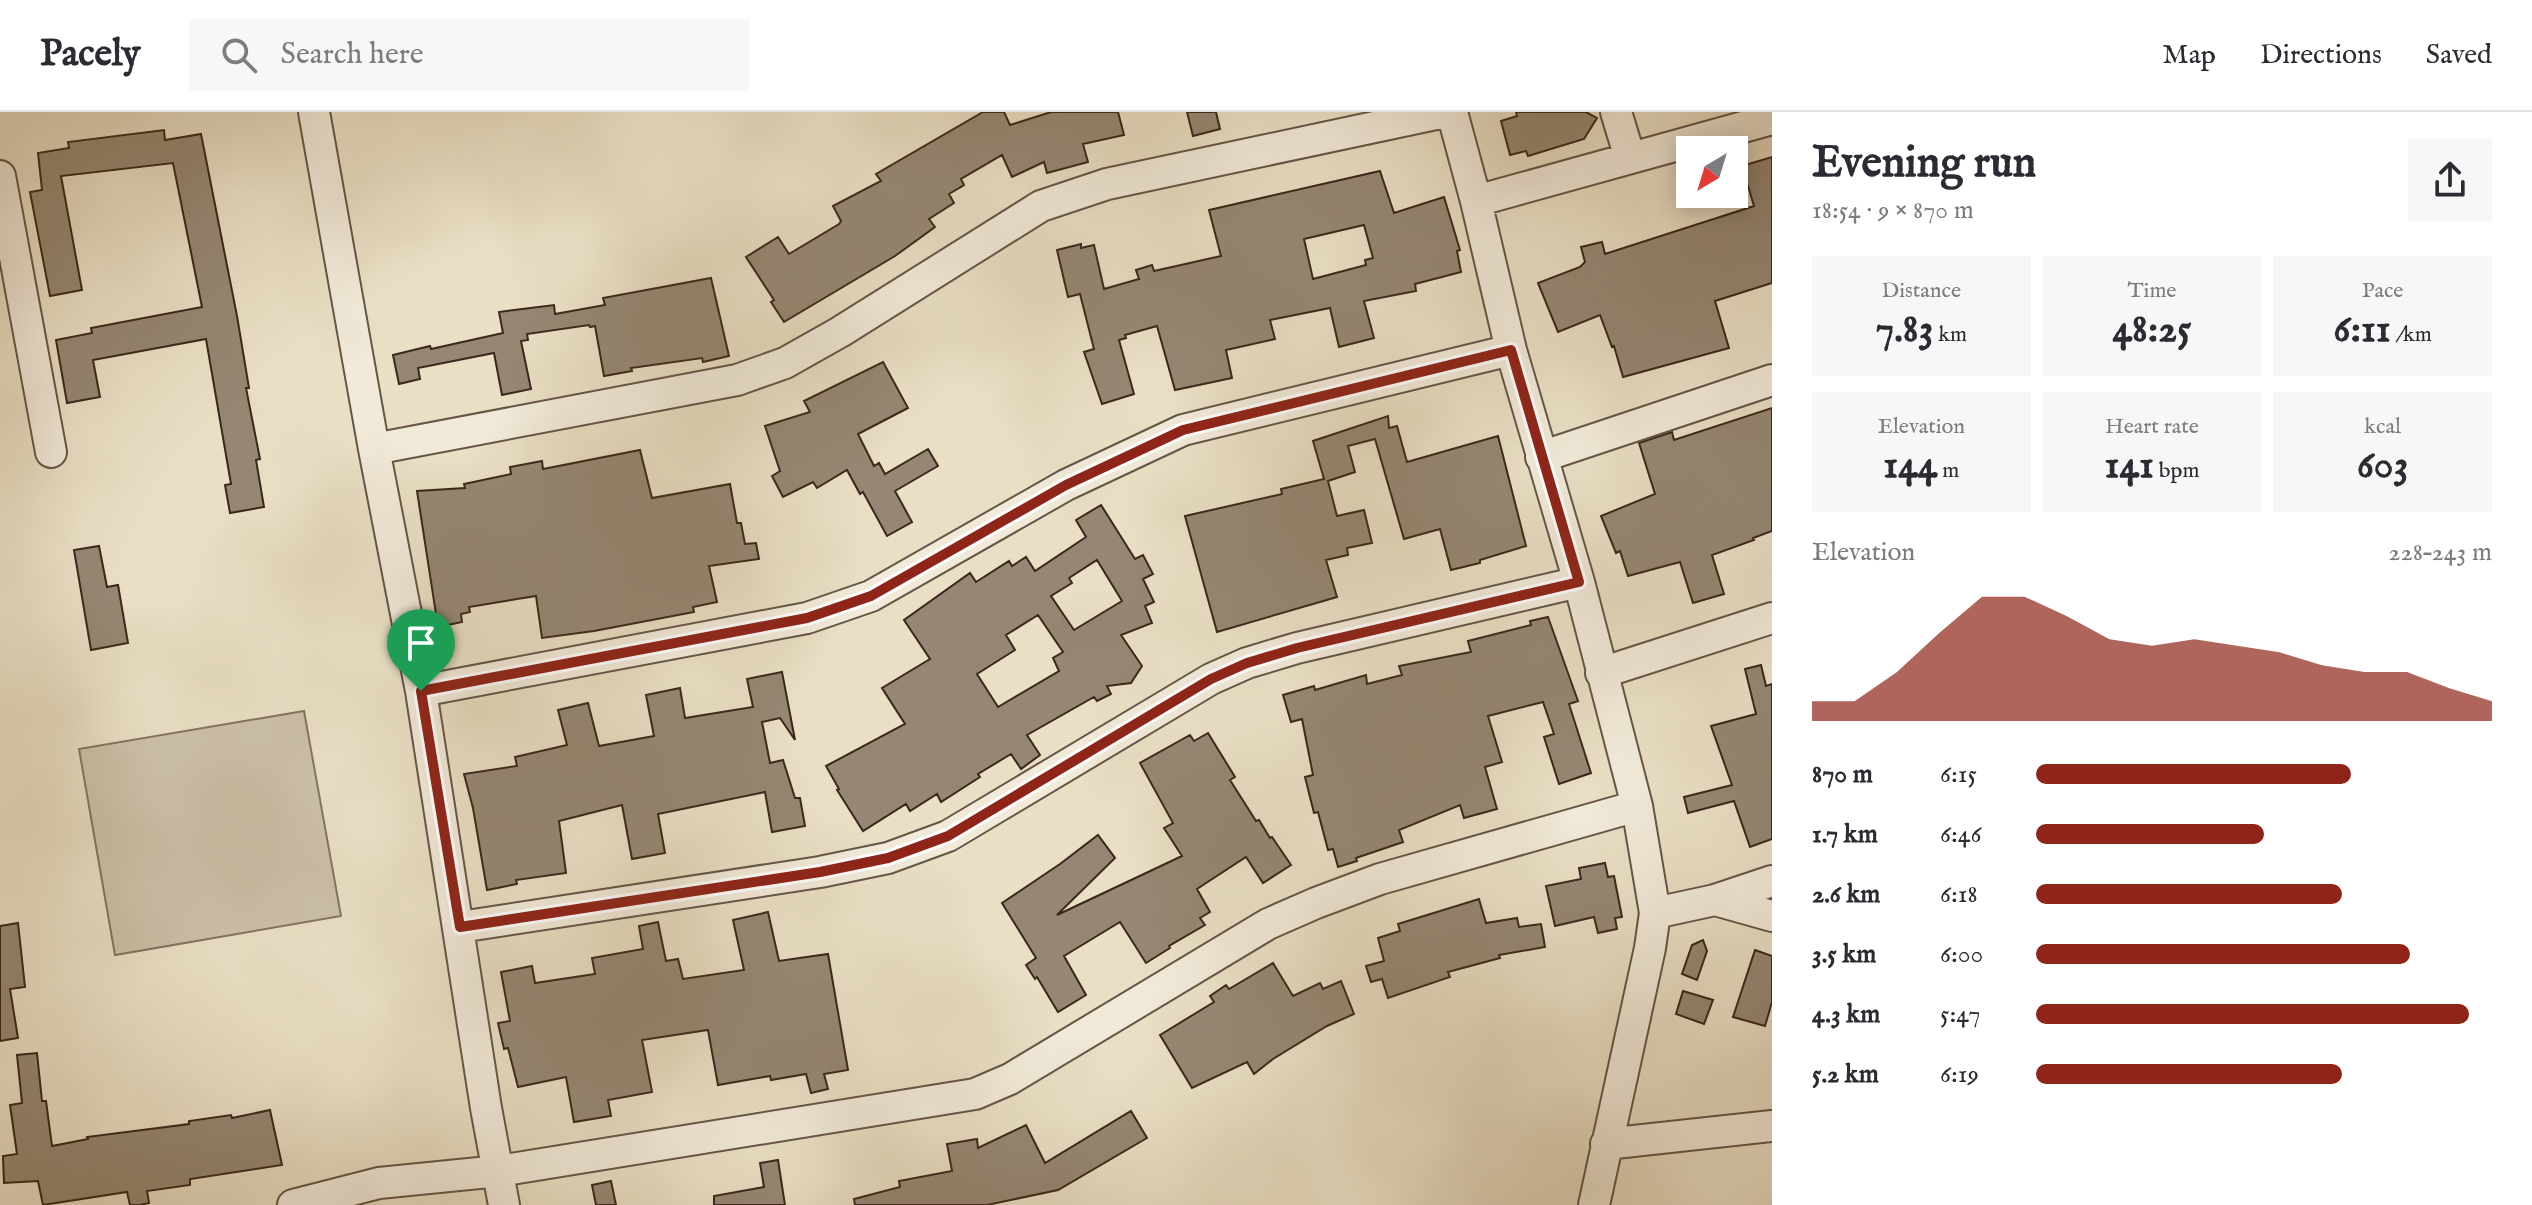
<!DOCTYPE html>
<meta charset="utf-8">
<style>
body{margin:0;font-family:"IM FELL English",serif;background:#f7f7f7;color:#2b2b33;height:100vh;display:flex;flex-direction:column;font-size:30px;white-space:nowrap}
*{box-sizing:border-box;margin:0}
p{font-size:26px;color:#7c7c81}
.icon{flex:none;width:44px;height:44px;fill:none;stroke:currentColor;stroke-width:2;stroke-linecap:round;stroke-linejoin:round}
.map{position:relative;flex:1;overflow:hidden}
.panel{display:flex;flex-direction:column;background:#fff;width:760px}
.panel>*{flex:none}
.needle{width:52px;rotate:218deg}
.controls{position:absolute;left:1676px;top:24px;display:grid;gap:16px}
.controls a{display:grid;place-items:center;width:72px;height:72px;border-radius:0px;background:#fff;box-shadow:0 4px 20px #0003;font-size:40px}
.pin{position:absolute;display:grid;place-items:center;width:68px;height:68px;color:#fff;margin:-82px -34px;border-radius:50% 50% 50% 0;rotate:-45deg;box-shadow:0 0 8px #0007}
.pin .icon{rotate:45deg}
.round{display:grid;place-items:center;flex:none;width:84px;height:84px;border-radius:0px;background:#f7f7f7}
.summary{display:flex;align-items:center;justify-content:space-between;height:136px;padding:0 40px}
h1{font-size:44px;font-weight:700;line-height:60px}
.figures{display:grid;grid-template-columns:repeat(3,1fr);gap:12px;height:136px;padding:8px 40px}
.figures div{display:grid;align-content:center;border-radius:0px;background:#f7f7f7;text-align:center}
.figures b{font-size:40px;font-weight:700}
.figures small{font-size:22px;font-weight:400}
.figures p{font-size:22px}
.chart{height:224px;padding:16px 40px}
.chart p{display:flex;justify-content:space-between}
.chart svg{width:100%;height:144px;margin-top:8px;fill:#8f2418;opacity:.7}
ul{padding:0 40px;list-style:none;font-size:26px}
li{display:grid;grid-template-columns:128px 96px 1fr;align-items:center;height:60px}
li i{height:20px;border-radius:10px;background:#8f2418}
header{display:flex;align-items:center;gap:48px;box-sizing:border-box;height:112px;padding:0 40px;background:#fff;border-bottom:2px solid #e1e1e2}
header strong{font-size:38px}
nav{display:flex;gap:44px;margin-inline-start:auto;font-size:28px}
.search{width:560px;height:72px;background:#f7f7f7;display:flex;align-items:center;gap:20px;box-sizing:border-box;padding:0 28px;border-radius:0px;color:#7c7c81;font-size:30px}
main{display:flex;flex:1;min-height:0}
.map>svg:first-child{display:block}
.green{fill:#cbc0a8;stroke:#837462;stroke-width:2}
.building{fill:#958773;stroke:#3b271b;stroke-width:2;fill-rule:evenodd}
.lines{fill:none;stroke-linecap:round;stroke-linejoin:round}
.minor-casing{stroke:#665546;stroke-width:34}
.minor{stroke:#f1ead9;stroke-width:30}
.route-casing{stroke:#fff;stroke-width:16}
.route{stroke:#8f2418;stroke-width:10}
</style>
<header>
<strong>Pacely</strong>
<div class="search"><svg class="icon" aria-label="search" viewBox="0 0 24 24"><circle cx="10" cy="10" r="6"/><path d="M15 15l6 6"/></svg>Search here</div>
<nav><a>Map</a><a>Directions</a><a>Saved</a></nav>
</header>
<main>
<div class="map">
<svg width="1772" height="1093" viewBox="0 0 1772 1093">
<rect width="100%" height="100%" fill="#e9dfc5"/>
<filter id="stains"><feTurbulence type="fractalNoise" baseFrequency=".0025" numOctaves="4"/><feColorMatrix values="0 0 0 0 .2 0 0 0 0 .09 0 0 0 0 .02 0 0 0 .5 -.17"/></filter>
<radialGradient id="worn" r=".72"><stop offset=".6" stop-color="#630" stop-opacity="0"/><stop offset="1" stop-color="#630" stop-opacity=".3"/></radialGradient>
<path class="green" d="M 304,599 L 341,804 L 115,843 L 79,637 Z"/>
<path class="building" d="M 983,0 L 1004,0 L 1010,13 L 1051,0 L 1118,0 L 1124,23 L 1083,32 L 1088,50 L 1047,61 L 1044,50 L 1012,65 L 1002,43 L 961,67 L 964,73 L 949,82 L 954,91 L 929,107 L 935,115 L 895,144 L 784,210 L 771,190 L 774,188 L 746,145 L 778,125 L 789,142 L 839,112 L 841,109 L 833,94 L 881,69 L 876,62 Z
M 1187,0 L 1216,0 L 1220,17 L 1193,24 Z
M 1516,0 L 1586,0 L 1597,6 L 1584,27 L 1528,44 L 1526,39 L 1510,43 L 1501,9 L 1517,4 Z
M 164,18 L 165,28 L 201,22 L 237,204 L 249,276 L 246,276 L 260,347 L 256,348 L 264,395 L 230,401 L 225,373 L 231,372 L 206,227 L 93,248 L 100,285 L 67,291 L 56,228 L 92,221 L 91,216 L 202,195 L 173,51 L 61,64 L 82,178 L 50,184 L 30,80 L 42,78 L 38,41 L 69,36 L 68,30 Z
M 1772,45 L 1772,171 L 1715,189 L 1729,236 L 1623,265 L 1614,234 L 1612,235 L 1600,203 L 1558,220 L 1538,171 L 1580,155 L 1585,150 L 1581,135 L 1602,130 L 1605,142 L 1754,94 L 1742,54 Z
M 1380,59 L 1394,101 L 1444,85 L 1460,138 L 1457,139 L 1461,160 L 1415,172 L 1416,179 L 1364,189 L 1374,226 L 1339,235 L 1330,196 L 1270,208 L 1275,227 L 1226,238 L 1232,266 L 1175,278 L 1157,214 L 1125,223 L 1126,226 L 1119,228 L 1134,282 L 1102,292 L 1084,240 L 1094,237 L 1080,182 L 1068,185 L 1057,138 L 1081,132 L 1081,136 L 1094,133 L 1104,177 L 1139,167 L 1136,158 L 1152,153 L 1154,159 L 1221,144 L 1209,98 ZM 1364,113 L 1373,146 L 1365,148 L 1366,153 L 1313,167 L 1304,127 Z
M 711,166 L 729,244 L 703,250 L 702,246 L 631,256 L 632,259 L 604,264 L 595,214 L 590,215 L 589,213 L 527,222 L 528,228 L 521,229 L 531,277 L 502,283 L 494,241 L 418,256 L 420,267 L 399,272 L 393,243 L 430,234 L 431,237 L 503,221 L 499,200 L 554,193 L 555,202 L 605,193 L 603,186 Z
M 883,250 L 908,296 L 858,322 L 874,354 L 879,351 L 885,362 L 928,337 L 938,354 L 895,379 L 912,410 L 887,424 L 863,380 L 860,382 L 847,358 L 817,376 L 813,370 L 783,385 L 772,364 L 780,359 L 765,314 L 810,300 L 804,289 Z
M 1772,296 L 1772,419 L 1753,426 L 1754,428 L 1712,443 L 1724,482 L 1693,491 L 1680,450 L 1628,464 L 1620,439 L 1616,441 L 1601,404 L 1655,382 L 1639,331 L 1672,320 L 1674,328 Z
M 1388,304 L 1389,316 L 1397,314 L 1407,350 L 1498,324 L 1526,434 L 1480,448 L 1480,451 L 1451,458 L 1440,417 L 1404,427 L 1375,327 L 1348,334 L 1355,360 L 1328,369 L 1337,404 L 1364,398 L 1372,431 L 1347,436 L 1348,443 L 1326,448 L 1337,485 L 1217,520 L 1185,404 L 1282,382 L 1281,377 L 1324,367 L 1313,329 Z
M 640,338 L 652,386 L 730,372 L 737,411 L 741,411 L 745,432 L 756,431 L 759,447 L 709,454 L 717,490 L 693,495 L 694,500 L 594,519 L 542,526 L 536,484 L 469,495 L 470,500 L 461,502 L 462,510 L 438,515 L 417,379 L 465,376 L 464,372 L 511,362 L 510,355 L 542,349 L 543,357 Z
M 1101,393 L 1135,447 L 1143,443 L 1153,462 L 1143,467 L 1154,490 L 1145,494 L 1152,511 L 1121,523 L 1142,554 L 1131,571 L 1107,574 L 1111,582 L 1097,589 L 1094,585 L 1027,623 L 1040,643 L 1021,657 L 1011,642 L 978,662 L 980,665 L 941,690 L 937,682 L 910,699 L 906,692 L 863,719 L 837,678 L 839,677 L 826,654 L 905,612 L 882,576 L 930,547 L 904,508 L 970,461 L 976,470 L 1009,449 L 1012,454 L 1026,445 L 1035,459 L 1086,425 L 1076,408 ZM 1097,448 L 1122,489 L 1074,518 L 1051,484 L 1072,471 L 1069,466 ZM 1038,503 L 1063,540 L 1053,546 L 1059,559 L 998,595 L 977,562 L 1015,538 L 1006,523 Z
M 99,434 L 107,475 L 118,473 L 128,531 L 91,538 L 74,438 Z
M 1548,505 L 1578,589 L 1569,592 L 1591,661 L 1559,672 L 1544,625 L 1554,622 L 1543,590 L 1488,604 L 1502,650 L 1485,655 L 1497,697 L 1464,706 L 1460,693 L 1399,718 L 1403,730 L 1356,746 L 1357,749 L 1338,755 L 1333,737 L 1328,738 L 1318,700 L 1314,701 L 1305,665 L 1313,663 L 1302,607 L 1291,610 L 1283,583 L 1314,574 L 1315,578 L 1366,563 L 1367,572 L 1402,563 L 1399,554 L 1471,540 L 1468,529 L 1531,513 L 1530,509 Z
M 1761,553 L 1766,574 L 1772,572 L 1772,727 L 1750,735 L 1734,689 L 1688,701 L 1684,685 L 1732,673 L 1711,614 L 1756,602 L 1745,557 Z
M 782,560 L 795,628 L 780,606 L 762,610 L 770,651 L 783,648 L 795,686 L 800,686 L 805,714 L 772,720 L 765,680 L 658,702 L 665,741 L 632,747 L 622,693 L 559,709 L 566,761 L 516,768 L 517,772 L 487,778 L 473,696 L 464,662 L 517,654 L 515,645 L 567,633 L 558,598 L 588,591 L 599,634 L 654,624 L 646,583 L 680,576 L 685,606 L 753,595 L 747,567 Z
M 1208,621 L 1235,665 L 1230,668 L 1256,709 L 1259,708 L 1270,726 L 1272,725 L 1291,753 L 1263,771 L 1246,745 L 1197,777 L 1210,800 L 1200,806 L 1205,813 L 1169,834 L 1170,836 L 1146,851 L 1120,810 L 1064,844 L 1086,883 L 1058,900 L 1037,865 L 1035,867 L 1026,853 L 1036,846 L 1002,791 L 1060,752 L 1098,723 L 1115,746 L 1057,803 L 1182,744 L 1164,716 L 1173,711 L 1140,651 L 1190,623 L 1194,629 Z
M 1605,751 L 1608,765 L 1614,764 L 1622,805 L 1615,806 L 1617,817 L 1598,821 L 1594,805 L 1555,814 L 1546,774 L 1581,767 L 1579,756 Z
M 1479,787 L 1486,811 L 1517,806 L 1519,815 L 1541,812 L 1545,835 L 1499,843 L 1500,846 L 1448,860 L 1450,865 L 1388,886 L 1382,867 L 1371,870 L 1366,854 L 1384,849 L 1378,826 L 1400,819 L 1398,812 Z
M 768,800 L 779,849 L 828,842 L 848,958 L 824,962 L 828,977 L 811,981 L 806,962 L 771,968 L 770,964 L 718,973 L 708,918 L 642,928 L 652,980 L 608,988 L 611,1004 L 574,1010 L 566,965 L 518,975 L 508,936 L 504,937 L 498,911 L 510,909 L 501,860 L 532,854 L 535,871 L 595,862 L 592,846 L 643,837 L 639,814 L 658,810 L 666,849 L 678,847 L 683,867 L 744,858 L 733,808 Z
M 18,811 L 25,875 L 10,877 L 18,926 L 0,929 L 0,814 Z
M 1703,828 L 1707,839 L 1697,868 L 1682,862 L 1692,833 Z
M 1755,838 L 1772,844 L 1772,890 L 1765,914 L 1733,905 Z
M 1273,851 L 1293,884 L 1320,871 L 1323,877 L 1341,869 L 1354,902 L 1327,914 L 1273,947 L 1254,962 L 1247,950 L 1192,976 L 1160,923 L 1214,890 L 1210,884 L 1226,873 L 1229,877 Z
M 1683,879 L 1713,888 L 1704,912 L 1676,902 Z
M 37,941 L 42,989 L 46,989 L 52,1034 L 88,1027 L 87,1025 L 189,1012 L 189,1009 L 231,1003 L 232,1006 L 270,998 L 282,1053 L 190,1067 L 190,1073 L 147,1079 L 149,1091 L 140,1093 L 130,1093 L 127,1080 L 43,1093 L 38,1069 L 4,1071 L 3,1044 L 17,1042 L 10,993 L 22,991 L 17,943 Z
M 1131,999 L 1147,1026 L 1058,1078 L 987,1093 L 855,1093 L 854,1087 L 900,1075 L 899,1069 L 952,1059 L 947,1032 L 977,1027 L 978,1036 L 1026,1013 L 1045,1051 Z
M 778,1048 L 785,1093 L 714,1093 L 714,1084 L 764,1075 L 760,1051 Z
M 611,1069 L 616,1093 L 596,1093 L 592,1073 Z"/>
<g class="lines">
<defs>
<path id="minor" d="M 314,0 L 374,337 L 421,579 L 486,996 L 504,1093
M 1452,0 L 1476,89 L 1511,238 L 1579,470 L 1637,694 L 1655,801 L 1650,836 L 1594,1093
M 1616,0 L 1630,46
M 0,64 L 51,340
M 1476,89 L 1772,7
M 374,337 L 737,268 L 785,251 L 840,220 L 1041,94 L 1107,72 L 1445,0
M 1541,345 L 1772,268
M 1601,561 L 1772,506
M 421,579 L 807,506 L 871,484 L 1066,373 L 1183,318 L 1511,238
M 1715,788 L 1772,804
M 1655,801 L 1715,788 L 1772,769
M 460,815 L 820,760 L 888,746 L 948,724 L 1211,567 L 1247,551 L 1297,536 L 1579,470
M 1606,1032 L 1772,1014
M 293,1093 L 379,1071 L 499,1059 L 975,982 L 1010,967 L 1268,812 L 1316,791 L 1380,767 L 1637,694"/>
</defs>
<use href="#minor" class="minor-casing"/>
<use href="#minor" class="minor"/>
</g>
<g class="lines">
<defs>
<path id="route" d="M 1511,238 L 1579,470 L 1297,536 L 1247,551 L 1211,567 L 948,724 L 888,746 L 820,760 L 460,815 L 421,579 L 807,506 L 871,484 L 1066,373 L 1183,318 Z"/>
</defs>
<use href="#route" class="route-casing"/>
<use href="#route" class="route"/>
</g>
<rect width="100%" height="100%" filter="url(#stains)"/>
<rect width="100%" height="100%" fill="url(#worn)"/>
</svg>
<div class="controls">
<a><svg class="needle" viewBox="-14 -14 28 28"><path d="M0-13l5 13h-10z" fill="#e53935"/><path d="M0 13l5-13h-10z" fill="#7c7c81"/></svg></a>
</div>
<div class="pin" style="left:421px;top:579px;background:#1e9e55"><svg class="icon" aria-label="arrive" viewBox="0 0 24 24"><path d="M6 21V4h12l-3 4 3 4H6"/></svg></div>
</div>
<section class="panel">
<div class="summary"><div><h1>Evening run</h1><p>18:54 · 9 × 870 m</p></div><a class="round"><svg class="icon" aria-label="share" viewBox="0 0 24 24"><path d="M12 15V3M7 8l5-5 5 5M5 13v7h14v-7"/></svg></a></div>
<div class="figures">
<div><p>Distance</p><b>7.83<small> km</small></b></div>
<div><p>Time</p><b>48:25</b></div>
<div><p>Pace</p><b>6:11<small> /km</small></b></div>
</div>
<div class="figures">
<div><p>Elevation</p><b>144<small> m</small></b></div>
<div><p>Heart rate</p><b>141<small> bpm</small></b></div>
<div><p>kcal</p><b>603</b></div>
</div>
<div class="chart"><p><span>Elevation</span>228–243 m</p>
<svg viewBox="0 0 160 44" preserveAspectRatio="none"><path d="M0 44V38L10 38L20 29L30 17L40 6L50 6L60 12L70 19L80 21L90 19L100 21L110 23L120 27L130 29L140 29L150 34L160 38V44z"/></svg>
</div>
<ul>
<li><b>870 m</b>6:15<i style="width:69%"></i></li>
<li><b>1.7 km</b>6:46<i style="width:50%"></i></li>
<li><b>2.6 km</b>6:18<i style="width:67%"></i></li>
<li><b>3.5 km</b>6:00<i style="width:82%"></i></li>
<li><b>4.3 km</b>5:47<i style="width:95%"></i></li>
<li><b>5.2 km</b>6:19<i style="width:67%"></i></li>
</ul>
</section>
</main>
